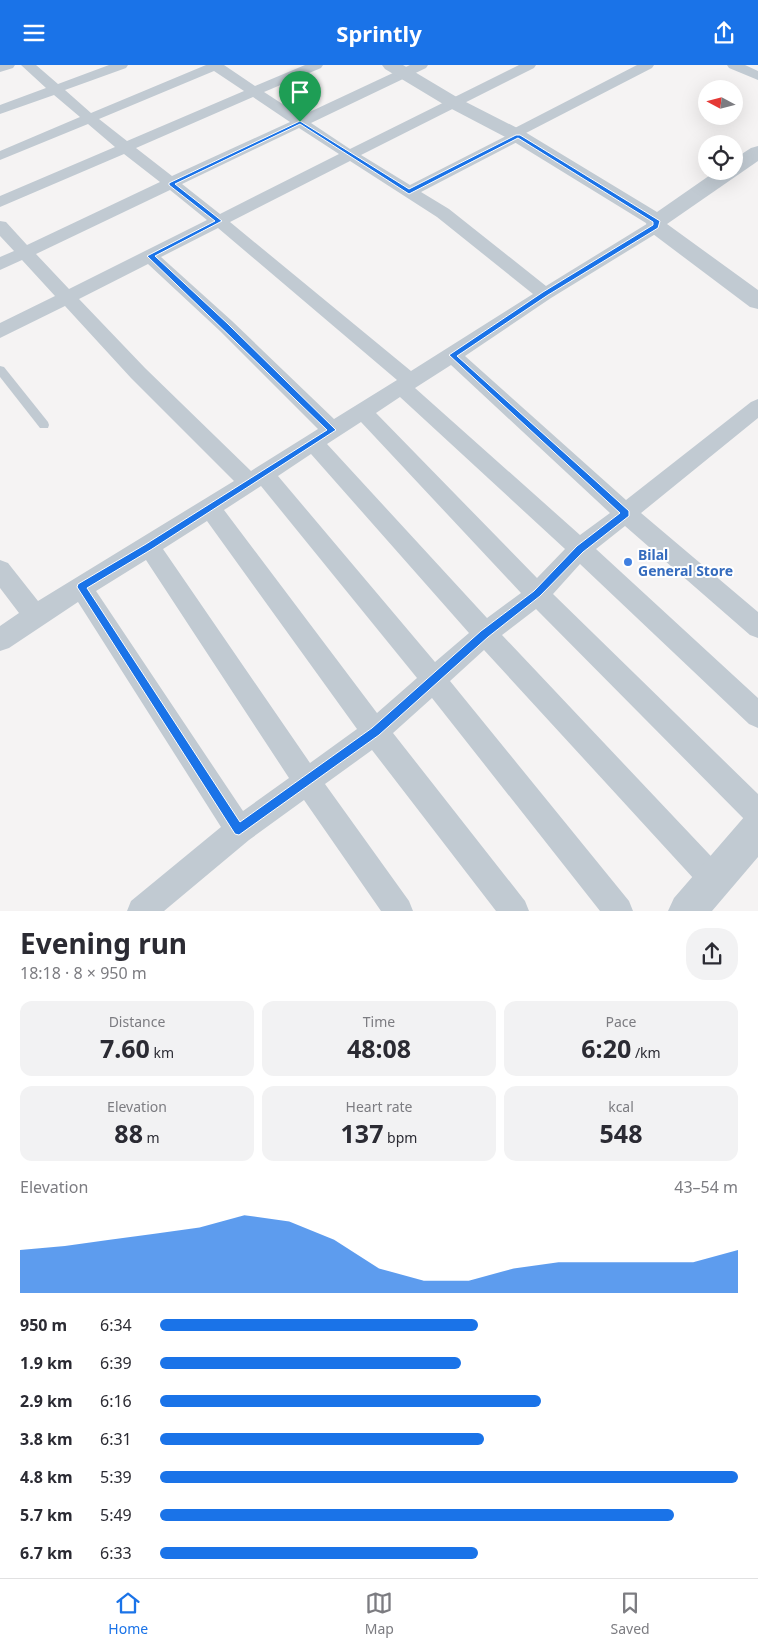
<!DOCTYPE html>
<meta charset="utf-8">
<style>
body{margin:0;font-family:"Noto Sans",sans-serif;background:#f2f2f3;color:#2b2b33;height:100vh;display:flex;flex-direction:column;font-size:19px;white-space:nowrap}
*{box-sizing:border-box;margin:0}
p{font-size:16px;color:#7c7c81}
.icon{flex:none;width:28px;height:28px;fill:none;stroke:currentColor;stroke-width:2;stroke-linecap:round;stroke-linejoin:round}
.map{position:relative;height:846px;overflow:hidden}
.sheet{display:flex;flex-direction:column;background:#fff;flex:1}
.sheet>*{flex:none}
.needle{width:32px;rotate:277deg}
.controls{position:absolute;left:698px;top:15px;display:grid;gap:10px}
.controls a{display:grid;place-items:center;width:45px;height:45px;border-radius:50%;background:#fff;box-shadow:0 5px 20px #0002;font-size:25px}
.pin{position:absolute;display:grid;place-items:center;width:42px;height:42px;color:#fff;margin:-51px -21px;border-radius:50% 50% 50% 0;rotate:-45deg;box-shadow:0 0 5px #0007}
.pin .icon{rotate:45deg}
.round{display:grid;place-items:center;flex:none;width:52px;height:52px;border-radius:20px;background:#f2f2f3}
.headline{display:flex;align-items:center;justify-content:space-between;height:85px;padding:0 20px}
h1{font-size:28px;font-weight:700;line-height:38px}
.stats{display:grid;grid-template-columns:repeat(3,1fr);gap:8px;height:85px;padding:5px 20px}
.stats div{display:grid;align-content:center;border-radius:12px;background:#f2f2f3;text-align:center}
.stats b{font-size:25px;font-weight:700}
.stats small{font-size:14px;font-weight:400}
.stats p{font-size:14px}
.chart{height:140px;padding:10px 20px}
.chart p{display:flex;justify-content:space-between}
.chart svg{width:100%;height:90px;margin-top:5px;fill:#1a73e8;opacity:.7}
ul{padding:0 20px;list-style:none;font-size:16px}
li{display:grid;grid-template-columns:80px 60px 1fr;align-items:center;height:38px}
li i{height:12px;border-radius:6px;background:#1a73e8}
header{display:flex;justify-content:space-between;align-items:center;height:65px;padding:0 20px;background:#1a73e8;color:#fff;font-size:22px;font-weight:700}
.dock{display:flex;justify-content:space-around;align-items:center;height:70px;border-top:1px solid #e1e1e2;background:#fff;font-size:14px;color:#7c7c81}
.dock a{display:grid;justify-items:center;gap:2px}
.dock .active{color:#1a73e8}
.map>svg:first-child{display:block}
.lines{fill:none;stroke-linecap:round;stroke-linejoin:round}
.service{fill:#c1cad2;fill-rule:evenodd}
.minor{fill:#c1cad2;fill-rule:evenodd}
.tertiary{fill:#c1cad2;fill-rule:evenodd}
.route{fill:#1a73e8;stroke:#fff;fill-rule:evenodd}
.shop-dot{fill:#3f7fe0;stroke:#fff;stroke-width:2}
.labels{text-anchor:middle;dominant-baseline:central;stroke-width:4;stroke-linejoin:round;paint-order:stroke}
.shop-label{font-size:14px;font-weight:bold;fill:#366cbe;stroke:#fff;text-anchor:start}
</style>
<header><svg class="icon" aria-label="menu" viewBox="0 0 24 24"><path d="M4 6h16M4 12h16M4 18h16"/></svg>Sprintly<svg class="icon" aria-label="share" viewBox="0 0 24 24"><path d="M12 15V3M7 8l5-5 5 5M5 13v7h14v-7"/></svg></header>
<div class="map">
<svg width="758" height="846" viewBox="0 0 758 846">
<rect width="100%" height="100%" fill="#f5f3f3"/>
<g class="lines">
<path class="service" d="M 0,301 L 4,302 L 48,357 L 49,360 L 48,363 L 40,363 L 0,312 Z"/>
<path class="minor" d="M 0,0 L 15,0 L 13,3 L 0,7 Z
M 21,0 L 36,0 L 58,19 L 109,0 L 128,0 L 126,3 L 65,25 L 91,48 L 206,0 L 224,0 L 255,21 L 305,0 L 323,0 L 321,3 L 264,27 L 301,51 L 410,0 L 428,0 L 426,3 L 311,58 L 350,84 L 519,0 L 536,0 L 534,3 L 361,90 L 410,120 L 508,70 L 509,66 L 637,0 L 654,0 L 652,3 L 524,69 L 523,74 L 421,127 L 449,144 L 546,221 L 650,157 L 656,156 L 662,157 L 664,161 L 662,165 L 551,233 L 465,291 L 626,435 L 751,337 L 758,334 L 758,353 L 641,448 L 758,547 L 758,573 L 750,570 L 625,461 L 596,484 L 758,633 L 758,663 L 749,659 L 580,499 L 553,529 L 758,729 L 758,762 L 748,758 L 536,544 L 502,570 L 725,806 L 729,816 L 725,826 L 715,830 L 705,826 L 484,585 L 450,616 L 629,836 L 633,846 L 600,846 L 432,633 L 393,668 L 525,836 L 529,846 L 496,846 L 372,685 L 325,719 L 409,836 L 413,846 L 381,846 L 304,735 L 249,775 L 164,846 L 127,846 L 131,836 L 221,762 L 78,537 L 9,583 L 0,586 L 0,561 L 19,548 L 0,523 L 0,495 L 8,498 L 38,536 L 234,416 L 131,313 L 65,241 L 0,273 L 0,258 L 55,231 L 22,195 L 0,205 L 0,192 L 14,186 L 0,171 L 0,156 L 6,157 L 27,180 L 160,117 L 124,89 L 0,142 L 0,131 L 115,82 L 88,59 L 0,95 L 0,86 L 80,52 L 54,30 L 0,49 L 0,40 L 46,23 ZM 214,6 L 244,26 L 127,76 L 99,54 ZM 253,32 L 290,57 L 172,111 L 136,83 ZM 299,63 L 339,89 L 220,149 L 182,119 ZM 350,96 L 437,152 L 533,229 L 411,306 L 230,157 ZM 170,125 L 207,155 L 69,224 L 36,189 ZM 218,163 L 397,315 L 334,354 L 232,256 L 161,192 ZM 148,199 L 220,266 L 318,364 L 251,406 L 145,303 L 79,234 ZM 451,300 L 610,448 L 580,470 L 415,323 ZM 400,332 L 565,484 L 537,513 L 376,348 ZM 361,357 L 521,528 L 487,553 L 327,379 ZM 311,389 L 469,568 L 435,597 L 278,411 ZM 261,421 L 417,613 L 377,648 L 224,445 ZM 207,456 L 357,664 L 310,698 L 163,484 ZM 146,495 L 289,713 L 243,746 L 96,526 Z
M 727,0 L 745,0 L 758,6 L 758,15 L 729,3 Z"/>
<path class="tertiary" d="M 382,0 L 403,0 L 460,34 L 525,67 L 657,147 L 716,106 L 734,106 L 734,94 L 751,83 L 758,81 L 758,96 L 667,159 L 758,225 L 758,244 L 750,242 L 649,166 L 646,158 L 511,75 L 448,42 L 385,4 Z
M 758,746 L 758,792 L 712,846 L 668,846 L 674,833 L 745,751 Z"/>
</g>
<path class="route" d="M 300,56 L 409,124 L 516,70 L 520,70 L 660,156 L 658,163 L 548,230 L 457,291 L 629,446 L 629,451 L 583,487 L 540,531 L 488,572 L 379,670 L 239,770 L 235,769 L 77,522 L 78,519 L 146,479 L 327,365 L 147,191 L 215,156 L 169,120 L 169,118 ZM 300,59 L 409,129 L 518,73 L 653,157 L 653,160 L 543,227 L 449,290 L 620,448 L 577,481 L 534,526 L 481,566 L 372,663 L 240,757 L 87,523 L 152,484 L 336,365 L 228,259 L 155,191 L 222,156 L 175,119 Z"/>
<circle class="shop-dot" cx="628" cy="497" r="5"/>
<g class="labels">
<g class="shop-label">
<text x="638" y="489">Bilal<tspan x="638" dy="16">General Store</tspan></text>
</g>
</g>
</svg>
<div class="controls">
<a><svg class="needle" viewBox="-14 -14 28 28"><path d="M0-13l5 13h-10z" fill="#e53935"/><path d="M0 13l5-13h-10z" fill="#7c7c81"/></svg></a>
<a><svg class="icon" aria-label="locate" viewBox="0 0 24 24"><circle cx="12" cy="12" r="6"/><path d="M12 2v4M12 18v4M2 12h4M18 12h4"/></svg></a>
</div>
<div class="pin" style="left:300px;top:57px;background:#1e9e55"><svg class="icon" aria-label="arrive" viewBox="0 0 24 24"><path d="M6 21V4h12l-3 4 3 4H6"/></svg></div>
</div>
<section class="sheet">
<div class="headline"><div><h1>Evening run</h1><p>18:18 · 8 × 950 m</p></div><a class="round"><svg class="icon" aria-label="share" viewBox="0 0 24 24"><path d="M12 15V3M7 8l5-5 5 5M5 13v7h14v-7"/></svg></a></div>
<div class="stats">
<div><p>Distance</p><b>7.60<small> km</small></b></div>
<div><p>Time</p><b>48:08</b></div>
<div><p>Pace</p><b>6:20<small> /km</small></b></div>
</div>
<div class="stats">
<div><p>Elevation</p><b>88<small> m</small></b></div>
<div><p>Heart rate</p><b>137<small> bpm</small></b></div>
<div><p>kcal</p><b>548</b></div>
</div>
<div class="chart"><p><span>Elevation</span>43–54 m</p>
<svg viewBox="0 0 160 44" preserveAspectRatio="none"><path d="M0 44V23L10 21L20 18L30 15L40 12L50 6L60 9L70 18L80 32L90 38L100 38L110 32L120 29L130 29L140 29L150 29L160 23V44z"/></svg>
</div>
<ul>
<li><b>950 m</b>6:34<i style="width:55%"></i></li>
<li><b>1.9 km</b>6:39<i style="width:52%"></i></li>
<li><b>2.9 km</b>6:16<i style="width:66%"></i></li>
<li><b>3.8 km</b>6:31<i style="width:56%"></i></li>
<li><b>4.8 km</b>5:39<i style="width:100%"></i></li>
<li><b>5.7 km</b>5:49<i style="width:89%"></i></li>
<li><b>6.7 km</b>6:33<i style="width:55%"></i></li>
</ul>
</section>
<nav class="dock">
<a class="active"><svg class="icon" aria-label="home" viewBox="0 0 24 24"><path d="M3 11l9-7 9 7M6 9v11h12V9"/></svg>Home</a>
<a><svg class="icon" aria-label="map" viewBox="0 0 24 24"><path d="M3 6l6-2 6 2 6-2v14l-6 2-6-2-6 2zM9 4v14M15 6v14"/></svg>Map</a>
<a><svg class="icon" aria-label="saved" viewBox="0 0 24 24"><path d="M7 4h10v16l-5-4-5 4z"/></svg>Saved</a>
</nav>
